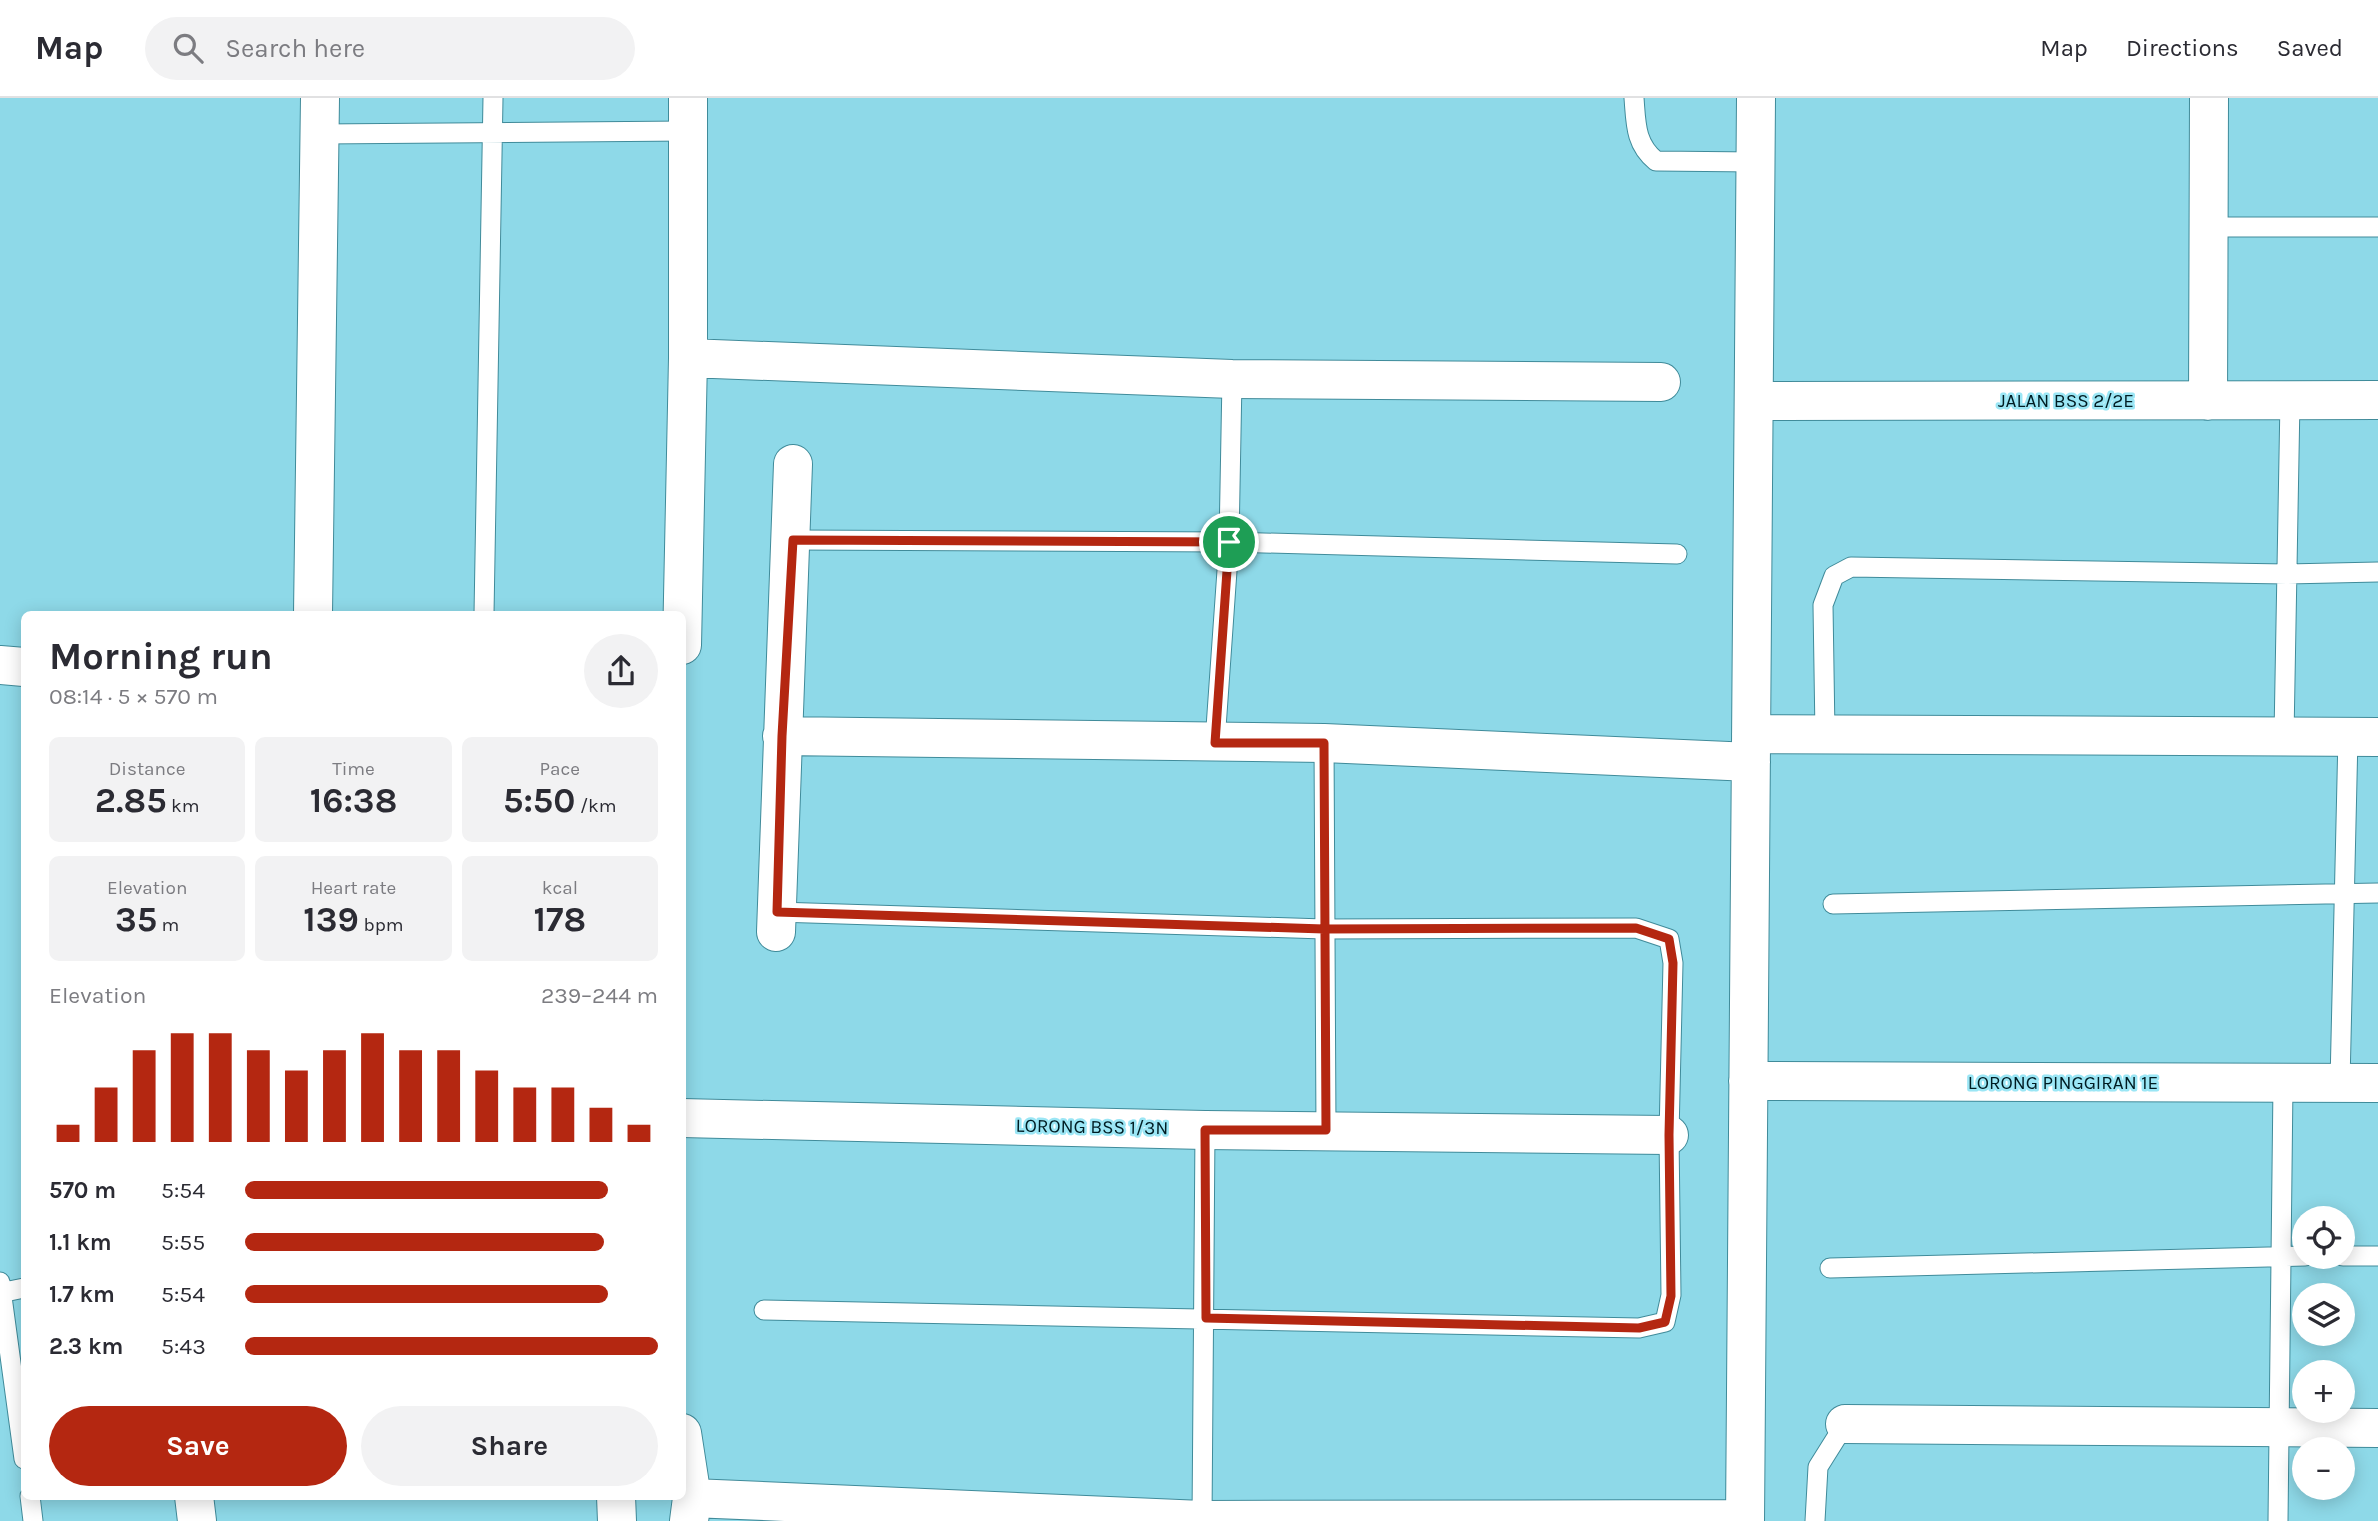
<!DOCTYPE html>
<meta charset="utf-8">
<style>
body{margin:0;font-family:Karla,sans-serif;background:#f2f2f3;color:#2b2b33;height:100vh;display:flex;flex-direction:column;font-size:26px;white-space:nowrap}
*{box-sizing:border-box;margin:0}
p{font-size:23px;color:#7c7c81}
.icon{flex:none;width:38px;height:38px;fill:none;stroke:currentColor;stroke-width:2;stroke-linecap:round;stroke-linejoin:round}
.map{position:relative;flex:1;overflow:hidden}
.sheet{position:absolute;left:21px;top:513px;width:665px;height:889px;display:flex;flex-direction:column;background:#fff;border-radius:10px;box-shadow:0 4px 18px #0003}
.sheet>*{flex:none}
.buttons{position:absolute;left:2292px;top:1108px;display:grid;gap:14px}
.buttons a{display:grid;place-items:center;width:63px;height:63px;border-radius:50%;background:#fff;box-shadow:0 4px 18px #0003;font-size:35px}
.pin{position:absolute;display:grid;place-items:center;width:60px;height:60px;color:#fff;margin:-30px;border:4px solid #fff;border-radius:50%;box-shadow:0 2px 7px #0007}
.round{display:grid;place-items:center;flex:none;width:74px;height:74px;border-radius:37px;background:#f2f2f3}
.overview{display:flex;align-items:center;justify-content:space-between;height:119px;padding:0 28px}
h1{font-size:38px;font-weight:700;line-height:52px}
.stats{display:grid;grid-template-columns:repeat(3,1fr);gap:10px;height:119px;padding:7px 28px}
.stats div{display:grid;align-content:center;border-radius:10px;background:#f2f2f3;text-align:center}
.stats b{font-size:35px;font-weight:700}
.stats small{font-size:19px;font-weight:400}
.stats p{font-size:19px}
.chart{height:196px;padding:14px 28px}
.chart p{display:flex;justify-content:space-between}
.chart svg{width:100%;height:126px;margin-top:7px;stroke:#b42711;stroke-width:6}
.action{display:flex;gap:14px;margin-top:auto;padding:14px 28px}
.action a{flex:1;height:80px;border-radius:42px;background:#b42711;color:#fff;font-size:28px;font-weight:700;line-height:80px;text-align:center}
.action a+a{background:#f2f2f3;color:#2b2b33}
ul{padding:0 28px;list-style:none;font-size:23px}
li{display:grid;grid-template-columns:112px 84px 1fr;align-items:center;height:52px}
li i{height:18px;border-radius:9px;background:#b42711}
header{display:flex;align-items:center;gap:42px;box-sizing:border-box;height:98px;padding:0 35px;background:#fff;border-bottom:2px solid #e1e1e2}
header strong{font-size:33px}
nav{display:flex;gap:38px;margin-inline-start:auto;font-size:24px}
.search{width:490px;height:63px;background:#f2f2f3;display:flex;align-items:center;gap:18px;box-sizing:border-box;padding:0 24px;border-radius:38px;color:#7c7c81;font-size:26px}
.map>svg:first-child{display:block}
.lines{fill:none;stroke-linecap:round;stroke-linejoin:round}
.lane-casing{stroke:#408b9a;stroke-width:21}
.street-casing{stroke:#408b9a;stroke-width:40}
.lane{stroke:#fff;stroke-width:19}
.street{stroke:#fff;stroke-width:38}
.route-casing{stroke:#fff;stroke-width:14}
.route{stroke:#b42711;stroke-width:9}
.labels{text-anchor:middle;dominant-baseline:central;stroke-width:5;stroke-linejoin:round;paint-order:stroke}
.street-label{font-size:19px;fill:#001c22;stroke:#9be6f5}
</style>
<header>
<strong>Map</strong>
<div class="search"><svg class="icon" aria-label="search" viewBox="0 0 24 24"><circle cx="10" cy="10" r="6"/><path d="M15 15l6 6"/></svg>Search here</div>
<nav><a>Map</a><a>Directions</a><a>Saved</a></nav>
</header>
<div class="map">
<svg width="2378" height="1423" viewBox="0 0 2378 1423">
<rect width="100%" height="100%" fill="#8ed9e8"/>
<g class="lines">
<defs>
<path id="lane" d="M 1634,0 C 1636,25 1635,46 1656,63 L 1755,64
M 321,36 L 687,33
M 2211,129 L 2378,129
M 793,442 L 1229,444 L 1677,456
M 484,516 L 493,0
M 1825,636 L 1823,507 L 1834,478 L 1851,469 L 2287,476 L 2378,474
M 2284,638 L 2290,302
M 1215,644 L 1229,444 L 1232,281
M 1324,645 L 1326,1032
M 1833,806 L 2378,795
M 2340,985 L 2348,638
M 2343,1158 L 2378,1158
M 1830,1170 L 2305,1158
M 0,1184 L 24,1361
M 0,1195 L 24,1190
M 764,1212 L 1639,1230 L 1665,1224 L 1671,1197 L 1669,1037 L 1673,865 L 1669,841 L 1636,830 L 1324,831 L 777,814
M 30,1398 L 33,1423
M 1202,1422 L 1205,1032
M 1815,1423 L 1818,1369 L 1845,1326
M 2278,1423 L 2283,986"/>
<path id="street" d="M 688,260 L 1232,281 L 1661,284
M 1754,303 L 2378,302
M 2208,303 L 2209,0
M 313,516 L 320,0
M 682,547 L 688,260 L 688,0
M 0,567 L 24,569
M 1751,636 L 2378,639
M 782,638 L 1324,645 L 1751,664
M 776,834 L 793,366
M 1748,983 L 2378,985
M 682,1020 L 1205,1032 L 1669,1037
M 1845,1326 L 2378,1330
M 682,1335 L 692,1400 L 689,1423
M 194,1398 L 197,1423
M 616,1398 L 617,1423
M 692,1400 L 1202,1422 L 1745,1421
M 1745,1423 L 1756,0"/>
</defs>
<use href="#lane" class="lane-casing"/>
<use href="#street" class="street-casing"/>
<use href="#lane" class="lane"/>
<use href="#street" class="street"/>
</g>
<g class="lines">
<defs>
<path id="route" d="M 1229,444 L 793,442 L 782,638 L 777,814 L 1324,831 L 1636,830 L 1669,841 L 1673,865 L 1669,1037 L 1671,1198 L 1665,1224 L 1639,1230 L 1206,1220 L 1205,1032 L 1326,1032 L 1324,645 L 1215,645 L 1229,444"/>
</defs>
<use href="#route" class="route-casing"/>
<use href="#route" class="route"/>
</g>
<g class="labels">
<g class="street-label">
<text x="2066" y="303">JALAN BSS 2/2E</text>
<text x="2063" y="985">LORONG PINGGIRAN 1E</text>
<text transform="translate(1092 1029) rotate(1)">LORONG BSS 1/3N</text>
</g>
</g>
</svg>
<div class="buttons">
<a><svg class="icon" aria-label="locate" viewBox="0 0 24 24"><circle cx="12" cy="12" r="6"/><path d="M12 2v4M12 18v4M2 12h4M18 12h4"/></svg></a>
<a><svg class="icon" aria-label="layers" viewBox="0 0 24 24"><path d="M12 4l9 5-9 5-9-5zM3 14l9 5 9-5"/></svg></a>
<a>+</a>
<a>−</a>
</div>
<div class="pin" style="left:1229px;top:444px;background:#1e9e55"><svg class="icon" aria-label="arrive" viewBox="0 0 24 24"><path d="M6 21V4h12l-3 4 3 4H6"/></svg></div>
<section class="sheet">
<div class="overview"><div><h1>Morning run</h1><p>08:14 · 5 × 570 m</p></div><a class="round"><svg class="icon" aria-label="share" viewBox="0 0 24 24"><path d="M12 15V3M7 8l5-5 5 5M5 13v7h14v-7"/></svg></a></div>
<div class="stats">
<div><p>Distance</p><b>2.85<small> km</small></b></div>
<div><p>Time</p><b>16:38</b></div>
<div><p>Pace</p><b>5:50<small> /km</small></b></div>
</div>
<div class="stats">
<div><p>Elevation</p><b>35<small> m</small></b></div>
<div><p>Heart rate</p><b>139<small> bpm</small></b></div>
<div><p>kcal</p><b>178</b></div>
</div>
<div class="chart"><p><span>Elevation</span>239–244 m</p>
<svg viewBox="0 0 160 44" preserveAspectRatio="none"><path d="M5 44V38M15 44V25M25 44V12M35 44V6M45 44V6M55 44V12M65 44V19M75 44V12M85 44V6M95 44V12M105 44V12M115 44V19M125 44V25M135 44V25M145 44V32M155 44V38"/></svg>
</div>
<ul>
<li><b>570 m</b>5:54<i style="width:88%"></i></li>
<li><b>1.1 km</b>5:55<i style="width:87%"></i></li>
<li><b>1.7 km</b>5:54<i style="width:88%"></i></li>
<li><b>2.3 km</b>5:43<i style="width:100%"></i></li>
</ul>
<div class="action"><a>Save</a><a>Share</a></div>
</section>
</div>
